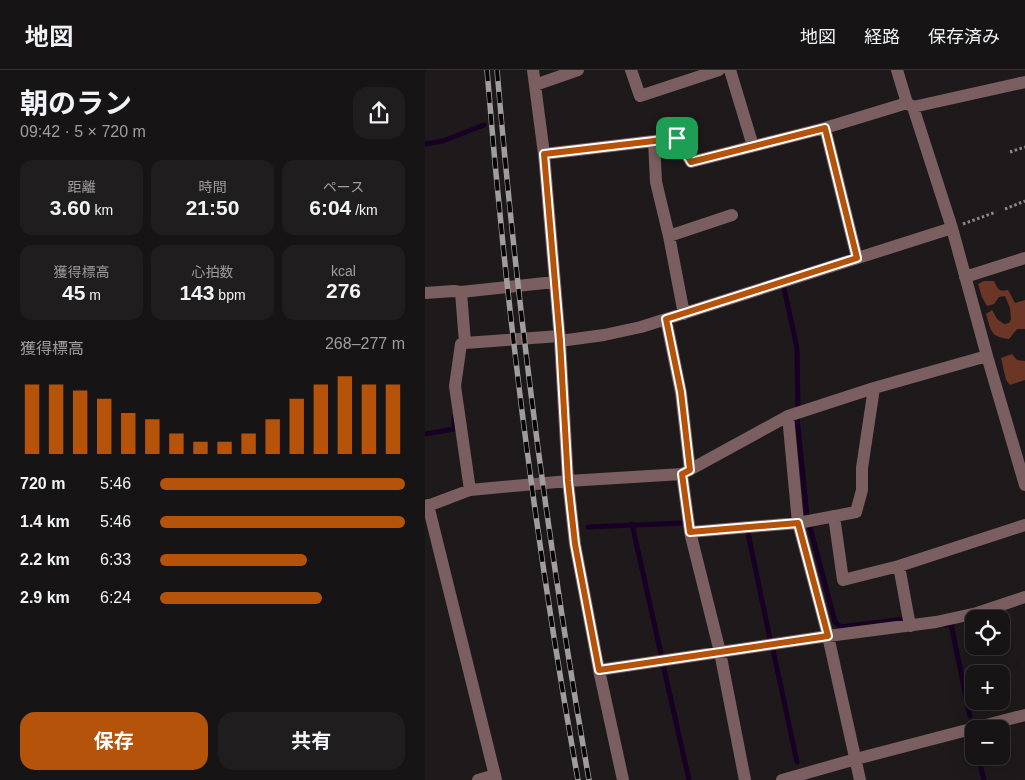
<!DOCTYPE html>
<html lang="ja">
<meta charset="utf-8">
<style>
body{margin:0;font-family:Helvetica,"Noto Sans JP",sans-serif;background:#1f1d1e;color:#f1f3f6;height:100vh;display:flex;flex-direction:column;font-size:19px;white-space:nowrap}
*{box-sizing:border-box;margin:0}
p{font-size:16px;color:#9e9ea0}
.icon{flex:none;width:28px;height:28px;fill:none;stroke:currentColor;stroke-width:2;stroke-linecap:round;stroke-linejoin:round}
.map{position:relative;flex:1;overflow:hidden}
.sheet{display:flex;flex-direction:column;background:#161415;width:425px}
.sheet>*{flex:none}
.controls{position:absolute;left:540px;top:540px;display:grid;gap:10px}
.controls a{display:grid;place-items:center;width:45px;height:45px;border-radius:10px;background:#161415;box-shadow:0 5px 20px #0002,0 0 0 1px #353334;font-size:25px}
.pin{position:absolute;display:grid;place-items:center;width:42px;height:42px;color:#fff;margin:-21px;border-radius:10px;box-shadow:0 2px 8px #0006}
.round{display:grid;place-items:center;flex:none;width:52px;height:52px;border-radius:15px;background:#1f1d1e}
.overview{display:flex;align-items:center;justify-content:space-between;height:85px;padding:0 20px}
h1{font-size:28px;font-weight:700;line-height:38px}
.stats{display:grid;grid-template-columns:repeat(3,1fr);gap:8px;height:85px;padding:5px 20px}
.stats div{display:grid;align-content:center;border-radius:12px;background:#1f1d1e;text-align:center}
.stats b{font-size:21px;font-weight:700}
.stats small{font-size:14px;font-weight:400}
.stats p{font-size:14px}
.chart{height:140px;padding:10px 20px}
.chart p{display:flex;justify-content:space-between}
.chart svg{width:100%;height:90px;margin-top:5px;stroke:#b45309;stroke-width:6}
.action{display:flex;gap:10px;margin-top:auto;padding:10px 20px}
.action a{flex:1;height:58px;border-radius:15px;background:#b45309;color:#fff;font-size:20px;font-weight:700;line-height:58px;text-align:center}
.action a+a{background:#1f1d1e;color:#f1f3f6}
ul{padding:0 20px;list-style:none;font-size:16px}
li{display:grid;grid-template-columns:80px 60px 1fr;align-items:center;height:38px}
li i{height:12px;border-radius:6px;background:#b45309}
header{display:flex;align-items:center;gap:30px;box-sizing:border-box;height:70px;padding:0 25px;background:#161415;border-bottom:1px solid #353334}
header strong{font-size:24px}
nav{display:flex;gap:28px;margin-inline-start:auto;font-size:18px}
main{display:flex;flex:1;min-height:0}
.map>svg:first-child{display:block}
.forest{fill:#6b3625}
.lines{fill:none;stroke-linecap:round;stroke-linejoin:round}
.stream{stroke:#170024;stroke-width:5}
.path{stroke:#8c888a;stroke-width:3;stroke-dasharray:2.5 2.5;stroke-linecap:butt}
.minor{stroke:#7b5f60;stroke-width:12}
.rail-casing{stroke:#a09d9e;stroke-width:5.5}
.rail{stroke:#070606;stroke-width:4;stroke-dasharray:11;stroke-linecap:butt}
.route-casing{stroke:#fff;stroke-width:10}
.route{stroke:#b45309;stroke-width:6}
</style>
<header>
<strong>地図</strong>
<nav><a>地図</a><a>経路</a><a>保存済み</a></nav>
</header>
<main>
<section class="sheet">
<div class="overview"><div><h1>朝のラン</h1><p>09:42 · 5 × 720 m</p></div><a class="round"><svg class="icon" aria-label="share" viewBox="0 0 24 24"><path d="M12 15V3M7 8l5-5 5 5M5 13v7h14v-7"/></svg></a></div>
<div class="stats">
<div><p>距離</p><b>3.60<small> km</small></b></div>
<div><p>時間</p><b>21:50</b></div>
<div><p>ペース</p><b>6:04<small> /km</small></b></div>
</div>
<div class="stats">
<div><p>獲得標高</p><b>45<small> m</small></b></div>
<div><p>心拍数</p><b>143<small> bpm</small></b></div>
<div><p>kcal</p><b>276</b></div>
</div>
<div class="chart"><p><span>獲得標高</span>268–277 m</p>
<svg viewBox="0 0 160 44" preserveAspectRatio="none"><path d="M5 44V10M15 44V10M25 44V13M35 44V17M45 44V24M55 44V27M65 44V34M75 44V38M85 44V38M95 44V34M105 44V27M115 44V17M125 44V10M135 44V6M145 44V10M155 44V10"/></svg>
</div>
<ul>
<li><b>720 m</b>5:46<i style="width:100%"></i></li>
<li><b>1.4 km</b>5:46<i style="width:100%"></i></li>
<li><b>2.2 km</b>6:33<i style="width:60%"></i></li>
<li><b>2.9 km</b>6:24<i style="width:66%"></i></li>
</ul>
<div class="action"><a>保存</a><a>共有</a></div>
</section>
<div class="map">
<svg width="600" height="710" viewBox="0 0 600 710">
<rect width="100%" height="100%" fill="#1e1a1c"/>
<path class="forest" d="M 559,211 L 569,211 C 573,219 573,222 583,220 L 590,233 L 600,230 L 600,259 L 592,259 L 584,269 C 565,267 566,260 561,244 L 567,240 L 572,249 L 579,254 L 584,253 L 586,249 L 585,238 L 580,226 L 574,227 L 569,234 L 562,236 L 557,227 L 553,214 Z
M 587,284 L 592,290 L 600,291 L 600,310 L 585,315 L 581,310 L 576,288 Z"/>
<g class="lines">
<path class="stream" d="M 0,74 L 18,71 L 59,55
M 359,218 L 372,278 L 373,336
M 372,347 L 382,446
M 0,364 L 29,359 L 29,347
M 207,454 L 236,584
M 163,457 L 258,453
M 385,457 L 410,552 L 416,557 L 479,549
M 323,463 L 345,569
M 521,555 L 526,554 L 545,646
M 348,580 L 372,692
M 238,594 L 264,710
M 553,686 L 559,710"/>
<path class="path" d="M 585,82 L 600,77
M 580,139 L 600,131
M 538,154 L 571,142"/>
<path class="minor" d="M 108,0 L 119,84 L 135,271 L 143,411 L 150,474 L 174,600 L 198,710
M 206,0 L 215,26 L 294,0
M 305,0 L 328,76
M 472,0 L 482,33 L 488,37 L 527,158 L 562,286 L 600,415
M 110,15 L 153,0
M 488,37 L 600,12
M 400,58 L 432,188
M 229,71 L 231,112 L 244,166 L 259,244
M 119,84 L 229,71 L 252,68 L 266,92 L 400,58 L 482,33
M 244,166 L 307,145
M 540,207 L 600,188
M 36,222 L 40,273 L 36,274 L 30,316 L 45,420
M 0,223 L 29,221 L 36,222 L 129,212
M 241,249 L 256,323 L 265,400
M 135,271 L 179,265 L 216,257 L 527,158
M 40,273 L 135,266
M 3,435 L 71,710
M 0,437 L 45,420 L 143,411 L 257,404
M 409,446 L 418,510 L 474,496 L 485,556
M 265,462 L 373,453 L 431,442 L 437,420 L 437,398 L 449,318
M 474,496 L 600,455
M 174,600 L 403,566 L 511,552 L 552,543 L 600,527
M 53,710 L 70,705
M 320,710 L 295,582 L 265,462 L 257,404 L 363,346
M 357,710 L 431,689 L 600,645
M 435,710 L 403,566 L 373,453 L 363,346 L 449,318 L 562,286"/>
<defs>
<path id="rail" d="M 62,0 C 81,238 111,475 153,710
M 72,0 C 92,238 123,475 164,710"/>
</defs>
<use href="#rail" class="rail-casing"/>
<use href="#rail" class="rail"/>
</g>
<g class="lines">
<defs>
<path id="route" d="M 400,58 L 432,188 L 241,249 L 256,322 L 265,400 L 257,404 L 265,462 L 373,453 L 403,566 L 174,600 L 150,474 L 143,411 L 135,271 L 119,84 L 229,71 L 252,68 L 266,92 Z"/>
</defs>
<use href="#route" class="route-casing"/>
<use href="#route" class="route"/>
</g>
</svg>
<div class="controls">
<a><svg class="icon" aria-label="locate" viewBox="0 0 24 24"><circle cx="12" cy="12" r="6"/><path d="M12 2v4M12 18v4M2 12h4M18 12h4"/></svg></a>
<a>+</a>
<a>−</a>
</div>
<div class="pin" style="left:252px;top:68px;background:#1e9e55"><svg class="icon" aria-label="arrive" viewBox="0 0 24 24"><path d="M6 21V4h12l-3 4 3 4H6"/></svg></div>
</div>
</main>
